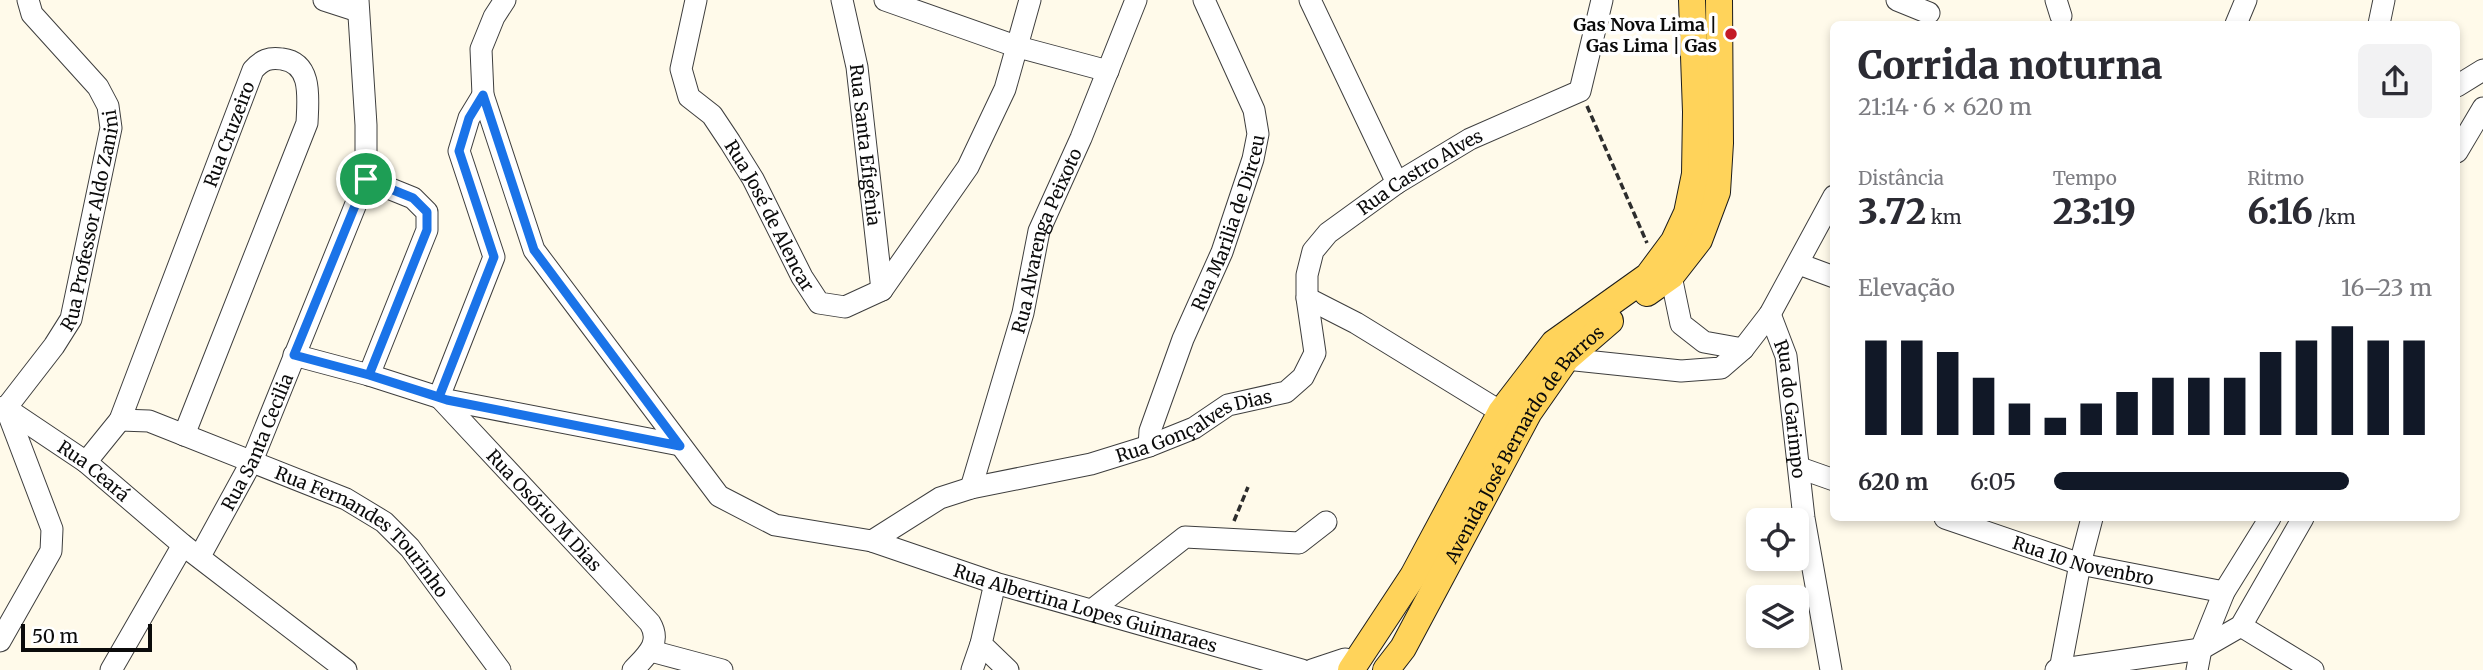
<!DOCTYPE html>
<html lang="pt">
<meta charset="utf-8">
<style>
body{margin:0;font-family:Merriweather,serif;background:#f2f2f3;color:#2b2b33;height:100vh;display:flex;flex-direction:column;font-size:26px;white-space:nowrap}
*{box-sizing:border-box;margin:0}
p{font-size:23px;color:#7c7c81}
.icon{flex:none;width:38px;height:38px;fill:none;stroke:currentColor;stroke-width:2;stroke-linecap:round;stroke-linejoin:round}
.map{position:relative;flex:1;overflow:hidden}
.side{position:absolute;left:1830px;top:21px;width:630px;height:500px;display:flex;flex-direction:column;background:#fff;border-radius:10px;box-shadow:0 4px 10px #0003}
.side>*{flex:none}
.buttons{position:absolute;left:1746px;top:508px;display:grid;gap:14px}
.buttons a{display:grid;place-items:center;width:63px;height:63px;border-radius:10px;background:#fff;box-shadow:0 4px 10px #0003;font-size:35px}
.scale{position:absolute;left:21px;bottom:18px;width:131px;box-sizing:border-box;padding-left:7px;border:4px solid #0b0b0b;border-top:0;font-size:19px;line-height:24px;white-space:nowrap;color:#0b0b0b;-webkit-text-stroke:5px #fff;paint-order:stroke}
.pin{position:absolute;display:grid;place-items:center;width:60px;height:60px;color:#fff;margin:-30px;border:4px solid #fff;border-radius:50%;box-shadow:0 2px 7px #0007}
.round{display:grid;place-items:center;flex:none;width:74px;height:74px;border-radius:10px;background:#f2f2f3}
.headline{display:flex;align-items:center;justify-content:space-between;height:119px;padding:0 28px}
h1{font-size:38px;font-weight:800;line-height:52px}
.figures{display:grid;grid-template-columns:repeat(3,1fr);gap:10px;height:119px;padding:7px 28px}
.figures div{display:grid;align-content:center}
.figures b{font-size:35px;font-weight:800}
.figures small{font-size:19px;font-weight:400}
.figures p{font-size:19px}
.chart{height:196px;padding:14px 28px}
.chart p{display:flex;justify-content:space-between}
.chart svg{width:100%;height:126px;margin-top:7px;stroke:#111827;stroke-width:6}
ul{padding:0 28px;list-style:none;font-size:23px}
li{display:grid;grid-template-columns:112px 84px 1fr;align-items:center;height:52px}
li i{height:18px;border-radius:9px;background:#111827}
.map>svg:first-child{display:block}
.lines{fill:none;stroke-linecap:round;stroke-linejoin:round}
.minor-casing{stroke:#3e3e3e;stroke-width:23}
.major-casing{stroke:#1c1c1c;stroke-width:28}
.path{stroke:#2d2d2d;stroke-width:3.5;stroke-dasharray:7 3.5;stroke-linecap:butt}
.minor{stroke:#fff;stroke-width:21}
.major{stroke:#ffd35a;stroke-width:26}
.route-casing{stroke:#fff;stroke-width:14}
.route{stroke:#1a73e8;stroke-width:9}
.poi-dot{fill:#c41b27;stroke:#fff;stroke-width:2.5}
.labels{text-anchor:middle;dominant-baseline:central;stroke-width:7;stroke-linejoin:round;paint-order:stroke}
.poi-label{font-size:18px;font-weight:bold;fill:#0b0b0b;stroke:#fff;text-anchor:end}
.street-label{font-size:18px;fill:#0b0b0b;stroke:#fff}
</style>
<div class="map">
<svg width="2483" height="670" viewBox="0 0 2483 670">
<rect width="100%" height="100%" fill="#fffaea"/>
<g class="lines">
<defs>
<g id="minor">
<path d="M 324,0 L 358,11"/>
<path id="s1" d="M 505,0 L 494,17 L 481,49 L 483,95 L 534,250 L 719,496 L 775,525 L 872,541 L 995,583 L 1302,670"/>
<path id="s2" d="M 696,0 L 681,69 L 689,97 L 712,115 L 730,142 L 753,179 L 802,277 L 819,303 L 845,307 L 882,290 L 968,167 L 1005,89 L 1030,0"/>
<path id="s3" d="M 842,0 L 857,67 L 882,290"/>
<path d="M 885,0 L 1018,47 L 1108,71"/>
<path d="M 1310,0 L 1397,183"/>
<path d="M 1897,0 L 1929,13"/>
<path d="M 2056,0 L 2061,16"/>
<path d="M 2236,24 L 2246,0"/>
<path d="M 2379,24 L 2384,0"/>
<path d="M 2457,86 L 2483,70"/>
<path id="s4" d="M 483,95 L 469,118 L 459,151 L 494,257 L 439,397 L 650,623 C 662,643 647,655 633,670"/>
<path d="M 2457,152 L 2483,108"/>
<path d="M 366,179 L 413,198 L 427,212 L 427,230 L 369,375"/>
<path d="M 1799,264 L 1834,277"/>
<path d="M 1671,276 L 1681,324 L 1704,342 L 1743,349"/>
<path d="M 1307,298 L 1356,323 L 1501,412"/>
<path id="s5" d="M 1770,314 L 1786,356 L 1804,518 L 1831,670"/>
<path d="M 294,355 L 369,375 L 447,400 L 680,445"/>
<path d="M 1566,359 L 1681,371 L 1721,368 L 1743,349 L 1770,314 L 1834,196"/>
<path id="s6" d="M 4,407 L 86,462 L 183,545 L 346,670"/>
<path id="s7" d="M 120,420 L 149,421 L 346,499 L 384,522 L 410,548 L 500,670"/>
<path id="s8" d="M 1149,446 L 1150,431 L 1183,339 L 1222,252 L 1253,159 L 1258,134 L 1254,110 L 1204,0"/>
<path id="s9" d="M 86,462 L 120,420 L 253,70 C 262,60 269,57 282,59 C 313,63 308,99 307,123 L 184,435"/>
<path d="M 1800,468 L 1834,480"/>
<path id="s10" d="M 971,488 L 1023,313 L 1039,231 L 1081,138 L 1136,0"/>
<path id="s11" d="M 1945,518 L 2080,564 L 2224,592"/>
<path id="s12" d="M 872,541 L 940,498 L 971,488 L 1091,464 L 1149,446 L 1194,428 L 1228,405 L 1286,392 L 1303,377 L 1315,353 L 1307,298 L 1307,275 L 1313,251 L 1328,233 L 1397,183 L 1470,139 L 1580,91 L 1602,0"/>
<path id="s13" d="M 200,556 L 252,461 L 366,179 L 366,125 L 358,0"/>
<path d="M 995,583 L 981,644 L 1008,670"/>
<path d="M 1092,610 L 1185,537 L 1299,543 L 1326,522"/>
<path d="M 2241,626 L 2313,670"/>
<path id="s14" d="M 0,641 L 51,551 L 52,529 L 6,408 L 54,346 L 71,319 L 111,128 L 108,106 L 98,87 L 32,14 L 28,0"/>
<path d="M 651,651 L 722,670"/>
<path d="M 111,670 L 183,545"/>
<path d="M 972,670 L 981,644"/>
<path d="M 1312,670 L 1345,659"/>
<path d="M 2056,670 L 2201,649 L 2241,626 L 2303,518"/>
<path d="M 2060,670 L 2080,564 L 2092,518"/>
<path d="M 2197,670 L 2201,649 L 2224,592 L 2270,518"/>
</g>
<g id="major">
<path d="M 1647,293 L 1671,276 L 1699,240 L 1717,192 L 1720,143 L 1719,0"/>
<path d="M 1351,670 L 1413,576 L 1501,412 L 1554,343 L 1648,276 L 1674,241 L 1687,213 L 1695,174 L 1696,112 L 1692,0"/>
<path id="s15" d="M 1386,670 L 1403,648 L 1529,412 L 1566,359 L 1610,321"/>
</g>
</defs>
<use href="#minor" class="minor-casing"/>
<use href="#major" class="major-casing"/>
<path class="path" d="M 1587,106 L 1647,243
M 1234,521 L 1248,487"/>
<use href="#minor" class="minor"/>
<use href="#major" class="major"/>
</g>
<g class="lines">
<defs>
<path id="route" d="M 366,179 L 294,355 L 369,375 L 447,400 L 680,446 L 534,250 L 483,95 L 469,118 L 459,151 L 494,257 L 439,397 L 369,375 L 427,230 L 427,212 L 413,198 L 366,179"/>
</defs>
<use href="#route" class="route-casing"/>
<use href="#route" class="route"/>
</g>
<circle class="poi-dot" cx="1731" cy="34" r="7"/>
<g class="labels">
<g class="poi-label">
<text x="1717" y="24">Gas Nova Lima |<tspan x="1717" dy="21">Gas Lima | Gas</tspan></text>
</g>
<g class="street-label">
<text stroke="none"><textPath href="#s9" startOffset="360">Rua Cruzeiro</textPath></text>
<text stroke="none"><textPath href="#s3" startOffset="147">Rua Santa Efigênia</textPath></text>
<text stroke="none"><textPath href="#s12" startOffset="732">Rua Castro Alves</textPath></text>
<text stroke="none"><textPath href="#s2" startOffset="245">Rua José de Alencar</textPath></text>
<text stroke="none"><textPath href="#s14" startOffset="466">Rua Professor Aldo Zanini</textPath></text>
<text stroke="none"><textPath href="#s8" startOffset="238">Rua Marilia de Dirceu</textPath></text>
<text stroke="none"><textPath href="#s10" startOffset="259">Rua Alvarenga Peixoto</textPath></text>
<text stroke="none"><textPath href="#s5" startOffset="98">Rua do Garimpo</textPath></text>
<text stroke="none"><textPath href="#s12" startOffset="346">Rua Gonçalves Dias</textPath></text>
<text stroke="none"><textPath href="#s13" startOffset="128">Rua Santa Cecilia</textPath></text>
<text stroke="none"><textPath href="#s15" startOffset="266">Avenida José Bernardo de Barros</textPath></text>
<text stroke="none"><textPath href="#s6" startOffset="110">Rua Ceará</textPath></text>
<text stroke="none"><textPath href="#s4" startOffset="478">Rua Osório M Dias</textPath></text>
<text stroke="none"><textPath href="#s7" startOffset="273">Rua Fernandes Tourinho</textPath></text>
<text stroke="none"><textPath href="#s11" startOffset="145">Rua 10 Novenbro</textPath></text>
<text stroke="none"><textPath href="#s1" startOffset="957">Rua Albertina Lopes Guimaraes</textPath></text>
</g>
</g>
</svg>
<div class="buttons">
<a><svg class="icon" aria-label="locate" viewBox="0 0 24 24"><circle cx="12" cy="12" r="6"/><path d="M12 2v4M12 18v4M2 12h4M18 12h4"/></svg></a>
<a><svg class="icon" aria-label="layers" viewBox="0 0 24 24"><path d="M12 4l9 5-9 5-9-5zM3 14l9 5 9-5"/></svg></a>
</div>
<div class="scale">50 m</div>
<div class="pin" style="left:366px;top:179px;background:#1e9e55"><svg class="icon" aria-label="arrive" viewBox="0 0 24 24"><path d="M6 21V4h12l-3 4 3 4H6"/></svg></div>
<section class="side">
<div class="headline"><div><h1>Corrida noturna</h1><p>21:14 · 6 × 620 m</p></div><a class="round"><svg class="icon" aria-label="share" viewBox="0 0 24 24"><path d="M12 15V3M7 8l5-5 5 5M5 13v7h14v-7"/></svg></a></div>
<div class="figures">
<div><p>Distância</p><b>3.72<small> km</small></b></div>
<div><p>Tempo</p><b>23:19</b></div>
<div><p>Ritmo</p><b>6:16<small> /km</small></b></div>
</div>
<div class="chart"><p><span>Elevação</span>16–23 m</p>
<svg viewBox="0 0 160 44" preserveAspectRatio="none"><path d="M5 44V11M15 44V11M25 44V15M35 44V24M45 44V33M55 44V38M65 44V33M75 44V29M85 44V24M95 44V24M105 44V24M115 44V15M125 44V11M135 44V6M145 44V11M155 44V11"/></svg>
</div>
<ul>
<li><b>620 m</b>6:05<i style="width:78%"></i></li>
</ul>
</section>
</div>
